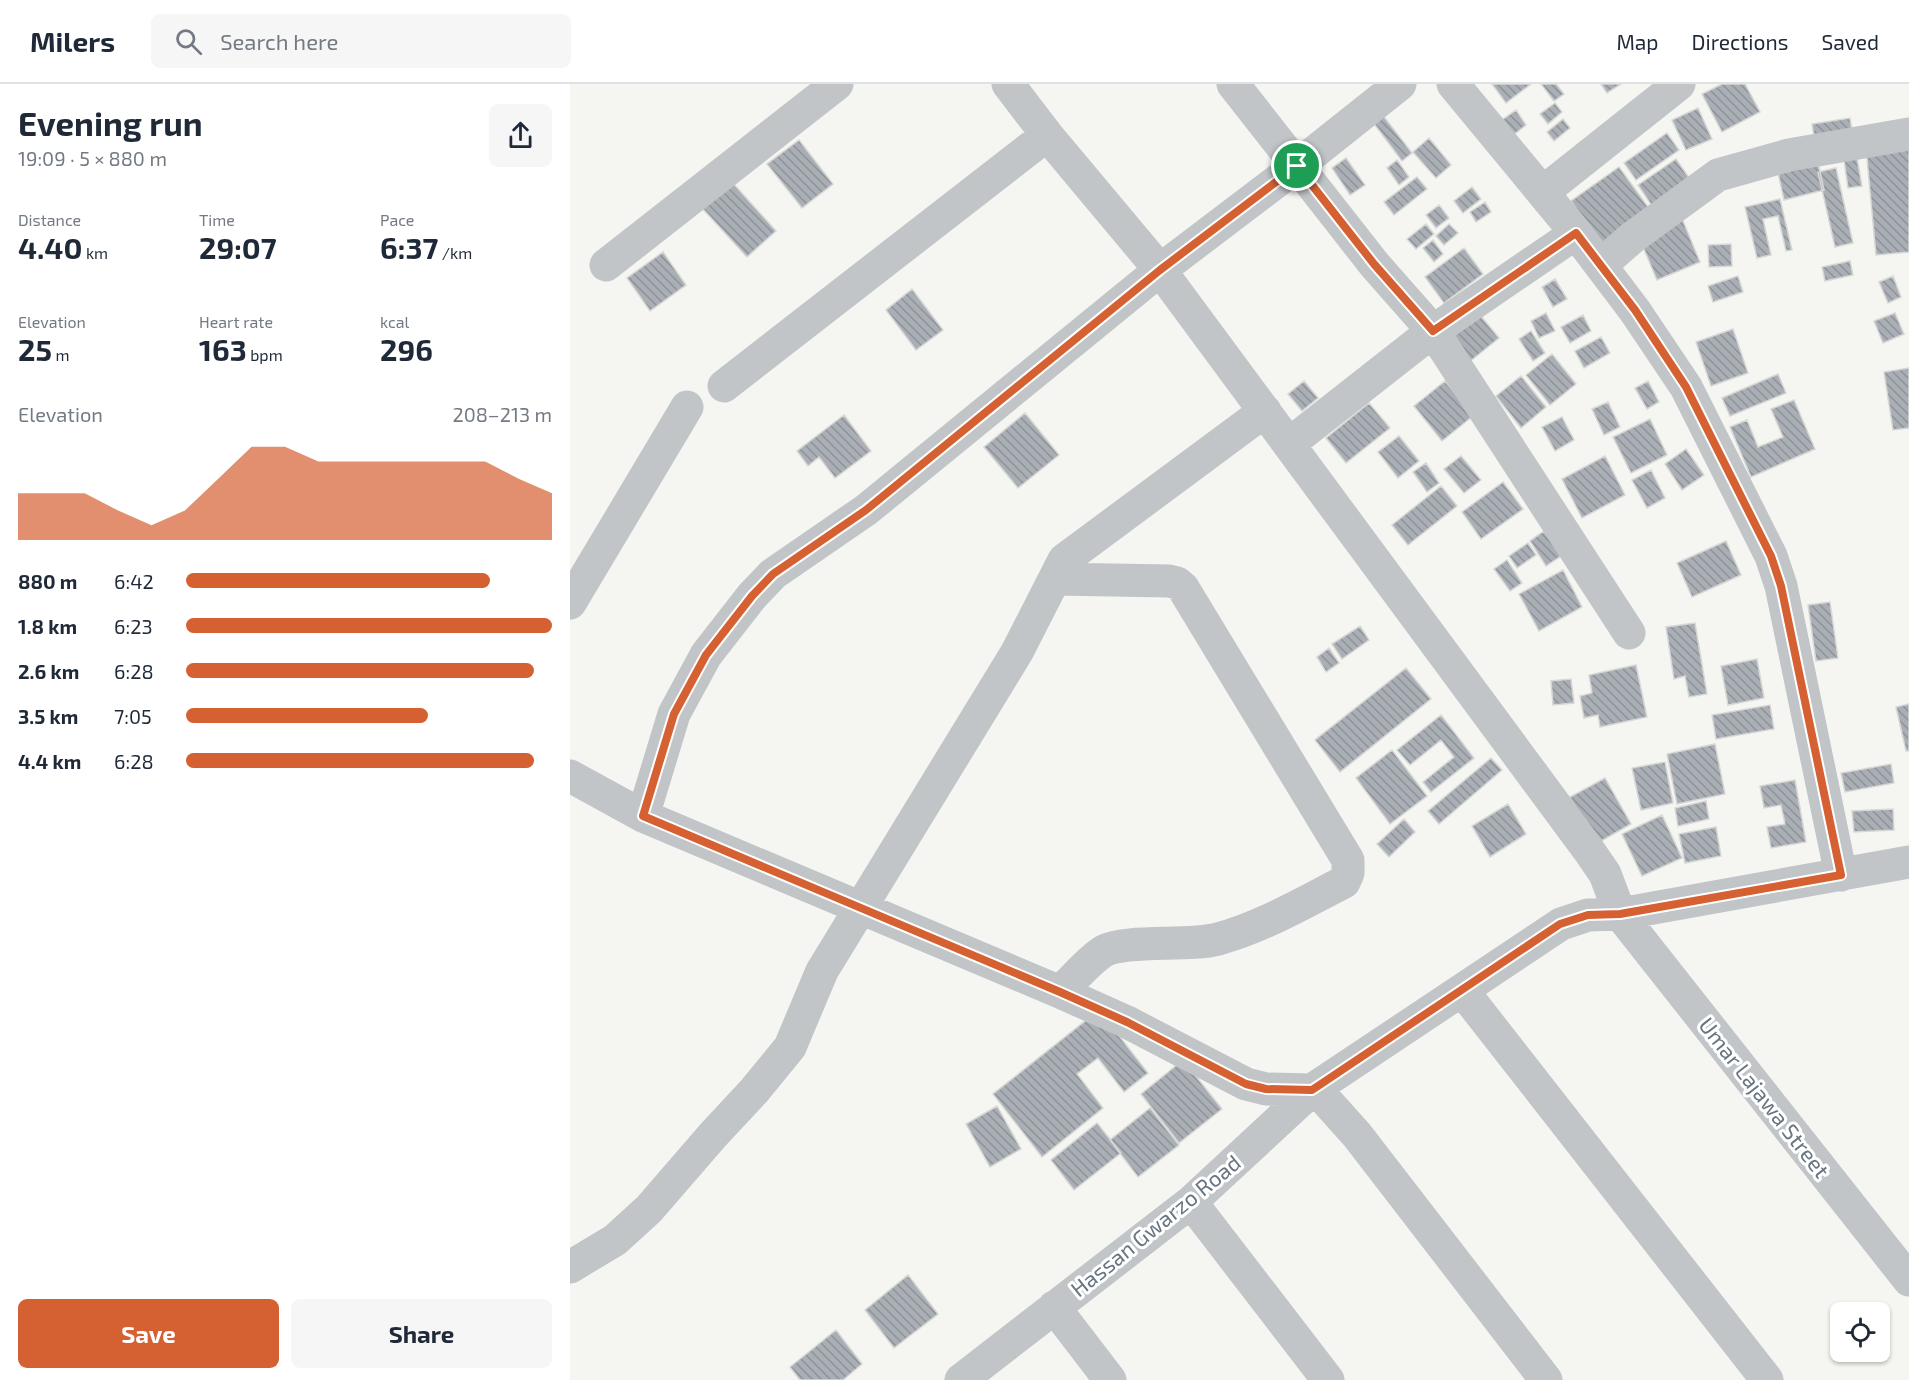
<!DOCTYPE html>
<meta charset="utf-8">
<style>
body{margin:0;font-family:"Exo 2",sans-serif;background:#f6f6f7;color:#1f2937;height:100vh;display:flex;flex-direction:column;font-size:22px;white-space:nowrap}
*{box-sizing:border-box;margin:0}
p{font-size:20px;color:#747a83}
.icon{flex:none;width:33px;height:33px;fill:none;stroke:currentColor;stroke-width:2;stroke-linecap:round;stroke-linejoin:round}
.map{position:relative;flex:1;overflow:hidden}
.panel{display:flex;flex-direction:column;background:#fff;width:570px}
.panel>*{flex:none}
.controls{position:absolute;left:1260px;top:1218px;display:grid;gap:12px}
.controls a{display:grid;place-items:center;width:60px;height:60px;border-radius:9px;background:#fff;box-shadow:0 2px 4px #0004;font-size:30px}
.pin{position:absolute;display:grid;place-items:center;width:51px;height:51px;color:#fff;margin:-26px;border:3px solid #fff;border-radius:50%;box-shadow:0 2px 6px #0007}
.round{display:grid;place-items:center;flex:none;width:63px;height:63px;border-radius:9px;background:#f6f6f7}
.headline{display:flex;align-items:center;justify-content:space-between;height:102px;padding:0 18px}
h1{font-size:33px;font-weight:700;line-height:45px}
.figures{display:grid;grid-template-columns:repeat(3,1fr);gap:9px;height:102px;padding:6px 18px}
.figures div{display:grid;align-content:center}
.figures b{font-size:30px;font-weight:700}
.figures small{font-size:16px;font-weight:400}
.figures p{font-size:16px}
.chart{height:168px;padding:12px 18px}
.chart p{display:flex;justify-content:space-between}
.chart svg{width:100%;height:108px;margin-top:6px;fill:#d56032;opacity:.7}
.action{display:flex;gap:12px;margin-top:auto;padding:12px 18px}
.action a{flex:1;height:69px;border-radius:9px;background:#d56032;color:#fff;font-size:24px;font-weight:700;line-height:69px;text-align:center}
.action a+a{background:#f6f6f7;color:#1f2937}
ul{padding:0 18px;list-style:none;font-size:20px}
li{display:grid;grid-template-columns:96px 72px 1fr;align-items:center;height:45px}
li i{height:15px;border-radius:8px;background:#d56032}
header{display:flex;align-items:center;gap:36px;box-sizing:border-box;height:84px;padding:0 30px;background:#fff;border-bottom:2px solid #e0e1e3}
header strong{font-size:28px}
nav{display:flex;gap:33px;margin-inline-start:auto;font-size:21px}
.search{width:420px;height:54px;background:#f6f6f7;display:flex;align-items:center;gap:15px;box-sizing:border-box;padding:0 21px;border-radius:9px;color:#747a83;font-size:22px}
main{display:flex;flex:1;min-height:0}
.map>svg:first-child{display:block}
.building{fill:url(#building-back-hatch);stroke:#d7d7d5;stroke-width:1.5}
.lines{fill:none;stroke-linecap:round;stroke-linejoin:round}
.minor{stroke:#c1c5c8;stroke-width:33}
.route-casing{stroke:#fff;stroke-width:12}
.route{stroke:#d56032;stroke-width:8}
.labels{text-anchor:middle;dominant-baseline:central;stroke-width:6;stroke-linejoin:round;paint-order:stroke}
.street-label{font-size:22px;fill:#677481;stroke:#fff}
</style>
<header>
<strong>Milers</strong>
<div class="search"><svg class="icon" aria-label="search" viewBox="0 0 24 24"><circle cx="10" cy="10" r="6"/><path d="M15 15l6 6"/></svg>Search here</div>
<nav><a>Map</a><a>Directions</a><a>Saved</a></nav>
</header>
<main>
<section class="panel">
<div class="headline"><div><h1>Evening run</h1><p>19:09 · 5 × 880 m</p></div><a class="round"><svg class="icon" aria-label="share" viewBox="0 0 24 24"><path d="M12 15V3M7 8l5-5 5 5M5 13v7h14v-7"/></svg></a></div>
<div class="figures">
<div><p>Distance</p><b>4.40<small> km</small></b></div>
<div><p>Time</p><b>29:07</b></div>
<div><p>Pace</p><b>6:37<small> /km</small></b></div>
</div>
<div class="figures">
<div><p>Elevation</p><b>25<small> m</small></b></div>
<div><p>Heart rate</p><b>163<small> bpm</small></b></div>
<div><p>kcal</p><b>296</b></div>
</div>
<div class="chart"><p><span>Elevation</span>208–213 m</p>
<svg viewBox="0 0 160 44" preserveAspectRatio="none"><path d="M0 44V25L10 25L20 25L30 32L40 38L50 32L60 19L70 6L80 6L90 12L100 12L110 12L120 12L130 12L140 12L150 19L160 25V44z"/></svg>
</div>
<ul>
<li><b>880 m</b>6:42<i style="width:83%"></i></li>
<li><b>1.8 km</b>6:23<i style="width:100%"></i></li>
<li><b>2.6 km</b>6:28<i style="width:95%"></i></li>
<li><b>3.5 km</b>7:05<i style="width:66%"></i></li>
<li><b>4.4 km</b>6:28<i style="width:95%"></i></li>
</ul>
<div class="action"><a>Save</a><a>Share</a></div>
</section>
<div class="map">
<svg width="1339" height="1296" viewBox="0 0 1339 1296">
<defs>
<pattern id="building-back-hatch" width="6" height="6" patternUnits="userSpaceOnUse" patternTransform="scale(1.5)"><rect width="6" height="6" fill="#a9afb5"/><path d="M-1 5l2 2M0 0l6 6M5-1l2 2" fill="none" stroke="#8d9399"/></pattern>
</defs>
<rect width="100%" height="100%" fill="#f5f5f2"/>
<path class="building" d="M 922,0 L 961,0 L 936,19 Z
M 971,0 L 986,0 L 994,10 L 984,17 Z
M 1031,0 L 1051,0 L 1037,9 Z
M 1152,0 L 1175,0 L 1190,28 L 1152,48 L 1132,10 Z
M 985,19 L 992,28 L 978,40 L 970,30 Z
M 1128,24 L 1142,55 L 1116,66 L 1102,36 Z
M 946,26 L 956,41 L 942,52 L 932,36 Z
M 811,29 L 842,69 L 832,77 L 802,37 Z
M 1280,34 L 1283,52 L 1245,58 L 1242,40 Z
M 993,35 L 1000,44 L 984,57 L 977,48 Z
M 1097,49 L 1109,66 L 1066,96 L 1054,79 Z
M 859,54 L 881,81 L 866,94 L 843,68 Z
M 229,56 L 263,100 L 232,124 L 197,80 Z
M 1339,60 L 1339,168 L 1306,171 L 1296,64 Z
M 776,74 L 795,101 L 780,111 L 762,84 Z
M 1247,74 L 1254,106 L 1214,116 L 1207,84 Z
M 1287,74 L 1292,102 L 1278,104 L 1274,76 Z
M 1106,75 L 1122,98 L 1084,125 L 1068,101 Z
M 827,76 L 839,93 L 829,101 L 817,84 Z
M 1049,83 L 1081,127 L 1031,161 L 1001,117 Z
M 1266,84 L 1283,159 L 1265,163 L 1248,88 Z
M 847,93 L 857,105 L 824,131 L 814,118 Z
M 160,96 L 206,147 L 177,173 L 131,123 Z
M 902,103 L 911,115 L 893,129 L 884,117 Z
M 1210,115 L 1222,166 L 1216,167 L 1208,132 L 1193,135 L 1201,171 L 1187,174 L 1175,123 Z
M 915,118 L 921,128 L 906,138 L 900,128 Z
M 869,121 L 879,134 L 866,144 L 856,131 Z
M 1111,132 L 1130,178 L 1087,196 L 1068,151 Z
M 856,140 L 864,150 L 846,165 L 837,155 Z
M 879,140 L 888,149 L 874,161 L 866,152 Z
M 863,156 L 873,170 L 864,178 L 853,164 Z
M 1161,160 L 1162,182 L 1139,183 L 1138,161 Z
M 894,164 L 913,190 L 874,219 L 855,193 Z
M 93,168 L 116,201 L 80,227 L 57,194 Z
M 1280,177 L 1283,191 L 1255,197 L 1252,183 Z
M 1168,192 L 1173,208 L 1143,218 L 1138,202 Z
M 1323,192 L 1331,213 L 1318,219 L 1309,198 Z
M 985,195 L 997,215 L 983,223 L 972,203 Z
M 342,205 L 373,246 L 346,266 L 316,226 Z
M 976,229 L 985,247 L 969,254 L 961,237 Z
M 1325,229 L 1334,250 L 1313,259 L 1304,237 Z
M 910,231 L 929,254 L 898,279 L 880,255 Z
M 1013,231 L 1021,247 L 1000,259 L 991,243 Z
M 1163,245 L 1178,289 L 1141,302 L 1126,258 Z
M 961,247 L 975,269 L 963,277 L 949,255 Z
M 1031,253 L 1040,269 L 1014,284 L 1005,267 Z
M 982,270 L 1006,300 L 980,321 L 956,291 Z
M 1339,284 L 1339,344 L 1323,346 L 1314,288 Z
M 1208,290 L 1216,309 L 1160,332 L 1152,314 Z
M 951,292 L 976,323 L 951,344 L 926,312 Z
M 734,297 L 748,314 L 732,327 L 718,310 Z
M 875,297 L 903,332 L 872,357 L 844,322 Z
M 1078,297 L 1089,318 L 1077,325 L 1065,304 Z
M 1224,316 L 1245,365 L 1181,393 L 1160,343 L 1177,336 L 1188,363 L 1213,353 L 1201,325 Z
M 1038,318 L 1050,343 L 1034,351 L 1022,325 Z
M 799,319 L 820,344 L 776,379 L 756,354 Z
M 455,329 L 489,371 L 448,404 L 414,363 Z
M 274,331 L 301,367 L 265,394 L 249,373 L 238,382 L 227,367 Z
M 992,333 L 1004,356 L 985,367 L 972,343 Z
M 1080,335 L 1097,371 L 1061,389 L 1043,353 Z
M 829,352 L 849,377 L 828,394 L 808,368 Z
M 1116,365 L 1134,391 L 1112,406 L 1095,380 Z
M 891,372 L 911,396 L 894,409 L 874,385 Z
M 1035,372 L 1055,411 L 1012,434 L 992,395 Z
M 856,379 L 869,399 L 857,408 L 843,388 Z
M 1081,386 L 1095,414 L 1077,424 L 1062,396 Z
M 933,398 L 953,425 L 911,455 L 892,428 Z
M 871,402 L 887,422 L 838,461 L 822,441 Z
M 974,447 L 991,472 L 976,482 L 960,457 Z
M 1156,457 L 1171,491 L 1122,513 L 1107,479 Z
M 958,459 L 966,471 L 947,484 L 939,472 Z
M 937,476 L 952,499 L 940,507 L 924,485 Z
M 993,486 L 1012,523 L 969,547 L 949,510 Z
M 1260,518 L 1268,574 L 1246,577 L 1238,521 Z
M 1125,539 L 1137,610 L 1119,613 L 1115,592 L 1104,595 L 1096,543 Z
M 790,542 L 799,556 L 772,575 L 762,560 Z
M 759,564 L 769,579 L 756,588 L 747,573 Z
M 1187,575 L 1194,614 L 1158,621 L 1151,582 Z
M 1066,581 L 1077,633 L 1030,643 L 1028,631 L 1014,634 L 1010,612 L 1022,609 L 1019,591 Z
M 836,584 L 861,615 L 770,688 L 745,656 Z
M 1001,595 L 1004,619 L 983,621 L 981,597 Z
M 1339,620 L 1339,667 L 1336,667 L 1326,623 Z
M 1200,621 L 1204,645 L 1146,655 L 1142,631 Z
M 871,631 L 904,674 L 861,708 L 853,698 L 884,673 L 871,656 L 840,681 L 827,666 Z
M 1145,660 L 1155,710 L 1107,720 L 1097,670 Z
M 822,666 L 857,712 L 820,740 L 786,694 Z
M 921,674 L 932,686 L 869,740 L 858,727 Z
M 1095,678 L 1103,719 L 1071,726 L 1062,684 Z
M 1321,680 L 1324,699 L 1275,708 L 1271,689 Z
M 1035,694 L 1061,740 L 1026,760 L 1000,713 Z
M 1225,696 L 1236,758 L 1201,764 L 1197,743 L 1215,740 L 1211,721 L 1194,724 L 1190,702 Z
M 1136,717 L 1139,735 L 1108,742 L 1105,724 Z
M 938,720 L 956,750 L 920,773 L 902,742 Z
M 1323,725 L 1324,746 L 1284,748 L 1282,727 Z
M 1092,731 L 1112,774 L 1072,792 L 1052,750 Z
M 834,735 L 845,748 L 819,773 L 807,760 Z
M 1146,743 L 1151,772 L 1115,779 L 1109,750 Z
M 529,926 L 578,989 L 554,1008 L 528,974 L 507,990 L 533,1024 L 472,1073 L 423,1010 Z
M 613,976 L 652,1025 L 609,1059 L 571,1010 Z
M 427,1022 L 451,1065 L 420,1083 L 396,1040 Z
M 580,1024 L 609,1061 L 568,1093 L 540,1056 Z
M 527,1039 L 551,1069 L 504,1106 L 481,1076 Z
M 338,1191 L 368,1230 L 324,1264 L 295,1226 Z
M 266,1246 L 292,1280 L 273,1296 L 230,1296 L 220,1283 Z"/>
<g class="lines">
<path class="minor" d="M 438,0 L 477,51 L 590,186 L 1020,768 L 1035,790 L 1050,830 L 1339,1196
M 663,0 L 804,180 L 863,247 L 1059,549
M 883,0 L 1006,149 L 1065,227 L 1116,303 L 1201,472 L 1211,502 L 1271,791
M 973,108 L 1109,0
M 36,181 L 267,0
M 1031,181 L 1063,153 L 1148,91 L 1219,71 L 1339,50
M 154,302 L 477,51
M 719,360 L 863,247 L 1006,149
M 485,495 L 599,497 L 607,499 L 613,504 L 778,776 L 778,789 L 774,798 C 733,819 692,843 648,855 C 619,863 556,855 534,867 C 518,877 504,895 490,908
M 0,519 L 117,323
M 0,692 L 73,732 L 490,908 L 557,938 L 676,1000 L 696,1005 L 742,1006 L 752,1012 L 787,1051 L 976,1296
M 73,732 L 104,630 L 136,571 L 182,512 L 203,490 L 296,426 L 590,186 L 727,82 L 830,0
M 892,906 L 1197,1296
M 621,1118 L 758,1296
M 0,1183 L 45,1156 L 79,1125 L 143,1051 L 184,1007 L 220,963 L 252,887 L 447,568 L 494,476 L 695,327
M 484,1223 L 540,1296
M 391,1296 L 621,1118 L 742,1006 L 991,840 L 1018,831 L 1050,830 L 1339,778"/>
</g>
<g class="lines">
<defs>
<path id="route" d="M 727,82 L 804,180 L 863,247 L 1006,149 L 1065,226 L 1116,303 L 1201,472 L 1211,502 L 1271,791 L 1050,830 L 1018,831 L 990,840 L 742,1006 L 696,1005 L 676,1000 L 557,938 L 490,908 L 73,732 L 104,630 L 136,571 L 182,512 L 203,490 L 296,426 L 590,186 Z"/>
</defs>
<use href="#route" class="route-casing"/>
<use href="#route" class="route"/>
</g>
<g class="labels">
<g class="street-label">
<text transform="translate(1195 1013) rotate(52)">Umar Lajawa Street</text>
<text transform="translate(585 1141) rotate(-39)">Hassan Gwarzo Road</text>
</g>
</g>
</svg>
<div class="controls">
<a><svg class="icon" aria-label="locate" viewBox="0 0 24 24"><circle cx="12" cy="12" r="6"/><path d="M12 2v4M12 18v4M2 12h4M18 12h4"/></svg></a>
</div>
<div class="pin" style="left:727px;top:82px;background:#1e9e55"><svg class="icon" aria-label="arrive" viewBox="0 0 24 24"><path d="M6 21V4h12l-3 4 3 4H6"/></svg></div>
</div>
</main>
